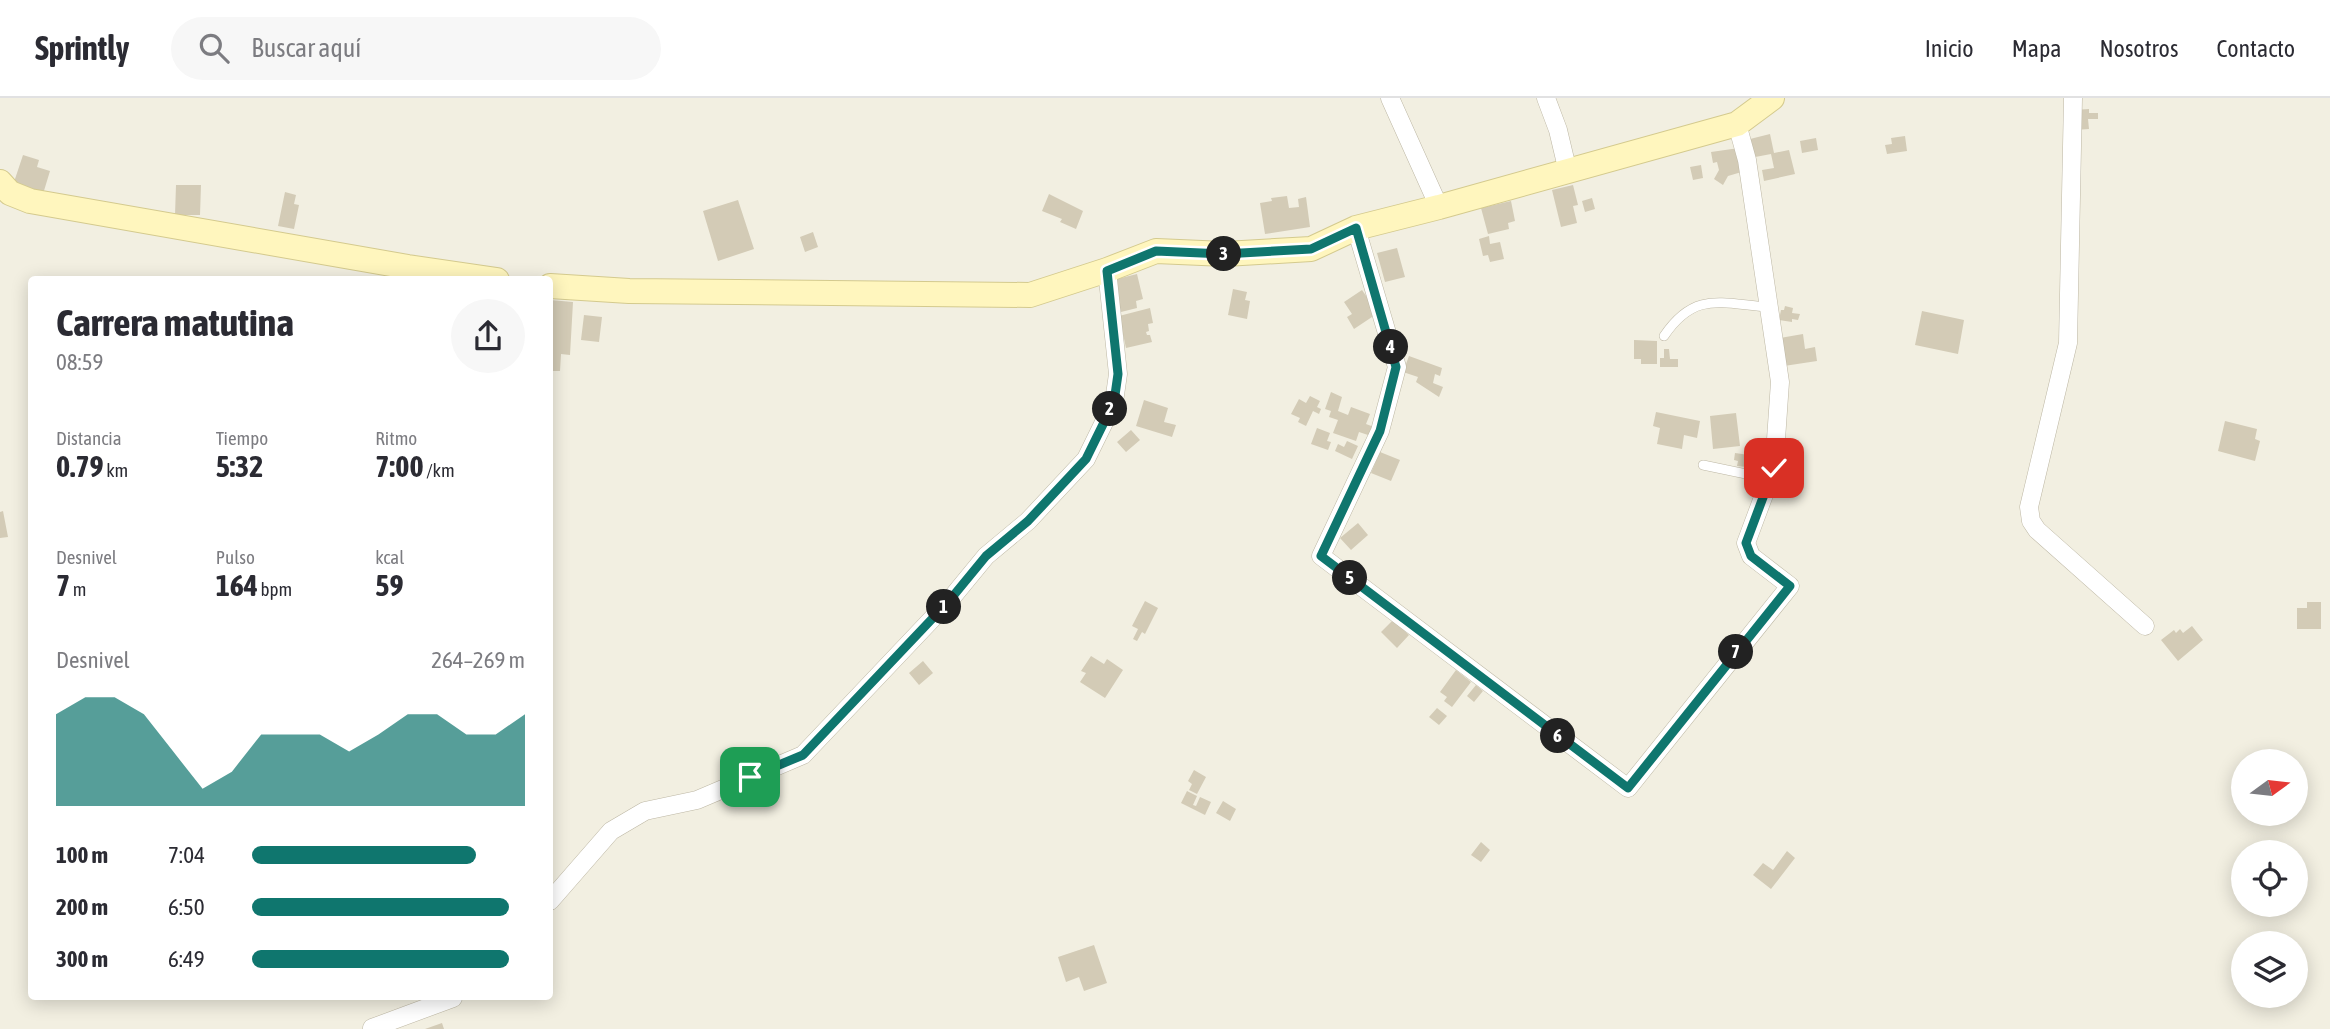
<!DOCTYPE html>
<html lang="es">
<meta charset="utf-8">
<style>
body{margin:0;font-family:"Asap Condensed",sans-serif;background:#f7f7f7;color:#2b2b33;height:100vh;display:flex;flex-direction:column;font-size:26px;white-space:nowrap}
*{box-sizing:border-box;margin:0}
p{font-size:23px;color:#7c7c81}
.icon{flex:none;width:38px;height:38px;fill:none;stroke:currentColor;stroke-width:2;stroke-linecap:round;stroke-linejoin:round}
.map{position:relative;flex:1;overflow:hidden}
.details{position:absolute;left:28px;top:178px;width:525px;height:724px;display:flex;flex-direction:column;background:#fff;border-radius:7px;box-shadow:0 4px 18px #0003}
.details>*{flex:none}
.needle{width:46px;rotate:75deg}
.fabs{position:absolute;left:2231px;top:651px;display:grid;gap:14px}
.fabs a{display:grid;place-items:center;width:77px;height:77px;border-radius:50%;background:#fff;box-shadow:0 4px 18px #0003;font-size:35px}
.pin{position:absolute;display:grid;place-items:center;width:60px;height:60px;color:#fff;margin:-30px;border-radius:14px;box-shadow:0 4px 10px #0006}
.km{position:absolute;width:35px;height:35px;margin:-18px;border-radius:50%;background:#222;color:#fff;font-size:19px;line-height:35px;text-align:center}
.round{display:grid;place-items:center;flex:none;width:74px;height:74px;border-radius:37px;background:#f7f7f7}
.headline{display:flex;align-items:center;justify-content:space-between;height:119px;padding:0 28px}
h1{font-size:38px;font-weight:700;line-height:52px}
.figures{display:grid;grid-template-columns:repeat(3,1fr);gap:10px;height:119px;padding:7px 28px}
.figures div{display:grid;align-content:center}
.figures b{font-size:30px;font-weight:700}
.figures small{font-size:19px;font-weight:400}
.figures p{font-size:19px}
.chart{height:196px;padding:14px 28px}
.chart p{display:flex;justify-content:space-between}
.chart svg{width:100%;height:126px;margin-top:7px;fill:#0f766e;opacity:.7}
ul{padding:0 28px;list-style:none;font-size:23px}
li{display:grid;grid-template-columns:112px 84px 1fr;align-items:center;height:52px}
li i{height:18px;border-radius:9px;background:#0f766e}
header{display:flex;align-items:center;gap:42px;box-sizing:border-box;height:98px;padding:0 35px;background:#fff;border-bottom:2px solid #e1e1e2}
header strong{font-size:33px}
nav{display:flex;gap:38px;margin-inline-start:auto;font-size:24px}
.search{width:490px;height:63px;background:#f7f7f7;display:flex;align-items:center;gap:18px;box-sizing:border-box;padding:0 24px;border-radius:38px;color:#7c7c81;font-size:26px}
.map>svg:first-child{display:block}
.building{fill:#d3cbb6}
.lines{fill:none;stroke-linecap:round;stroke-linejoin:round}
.lane-casing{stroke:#bdb7a4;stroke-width:10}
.street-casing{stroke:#bdb7a4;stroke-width:19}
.secondary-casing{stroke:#d4ca8e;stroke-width:26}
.lane{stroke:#fff;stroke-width:9}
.street{stroke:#fff;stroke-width:18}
.secondary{stroke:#fff6be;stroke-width:24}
.route-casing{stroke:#fff;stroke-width:14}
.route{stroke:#0f766e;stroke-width:9}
</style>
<header>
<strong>Sprintly</strong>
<div class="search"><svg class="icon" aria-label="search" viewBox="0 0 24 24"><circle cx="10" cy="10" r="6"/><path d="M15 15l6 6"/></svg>Buscar aquí</div>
<nav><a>Inicio</a><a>Mapa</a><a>Nosotros</a><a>Contacto</a></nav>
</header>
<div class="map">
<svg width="2330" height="931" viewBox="0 0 2330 931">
<rect width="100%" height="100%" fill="#f2efe1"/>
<path class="building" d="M 2089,11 L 2089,15 L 2098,15 L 2098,21 L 2088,21 L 2089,31 L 2075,32 L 2074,12 Z
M 1770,36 L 1774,55 L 1789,52 L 1795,76 L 1764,83 L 1762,72 L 1774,70 L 1771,56 L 1750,60 L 1746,42 Z
M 1905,38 L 1907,53 L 1887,56 L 1885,47 L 1892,46 L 1891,40 Z
M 1816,40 L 1818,52 L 1802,55 L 1800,43 Z
M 1739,50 L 1745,73 L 1728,78 L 1723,87 L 1714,81 L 1719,72 L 1717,64 L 1713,65 L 1711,54 Z
M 23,57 L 39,62 L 37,69 L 50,73 L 43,96 L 13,87 Z
M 1701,67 L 1703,80 L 1693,82 L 1690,69 Z
M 176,87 L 201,87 L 200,117 L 175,117 Z
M 1573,87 L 1578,107 L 1573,108 L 1577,125 L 1561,129 L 1552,92 Z
M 285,94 L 296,97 L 294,106 L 299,107 L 294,131 L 278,128 Z
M 1049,96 L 1083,113 L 1076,131 L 1060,124 L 1062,121 L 1042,113 Z
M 1287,98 L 1289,110 L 1299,109 L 1298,101 L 1306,99 L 1310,129 L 1265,136 L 1260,105 L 1272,103 L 1271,100 Z
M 1592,100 L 1595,111 L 1585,114 L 1582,103 Z
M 738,102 L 754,151 L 718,163 L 703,113 Z
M 1511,103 L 1515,123 L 1508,125 L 1509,131 L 1488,136 L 1481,110 Z
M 813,134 L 818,149 L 805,154 L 800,139 Z
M 1489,138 L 1490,146 L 1500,144 L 1504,161 L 1490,164 L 1488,157 L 1483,158 L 1479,141 Z
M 1397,150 L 1405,179 L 1385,184 L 1377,155 Z
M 1137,176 L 1143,201 L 1136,203 L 1137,210 L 1121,214 L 1113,182 Z
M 1233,191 L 1247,194 L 1245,202 L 1250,203 L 1247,221 L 1228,217 Z
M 1362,192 L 1378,215 L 1354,231 L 1347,219 L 1352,216 L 1344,204 Z
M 550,202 L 573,204 L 570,257 L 561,256 L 560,273 L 550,273 Z
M 1785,208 L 1793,210 L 1792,215 L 1800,216 L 1798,222 L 1792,221 L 1792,224 L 1779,222 L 1781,212 L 1784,212 Z
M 1150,210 L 1153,225 L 1148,226 L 1149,233 L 1146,234 L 1147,237 L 1150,237 L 1152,244 L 1126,250 L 1119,218 Z
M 1922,213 L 1964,222 L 1958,256 L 1915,247 Z
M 584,217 L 602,219 L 599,244 L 581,242 Z
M 1803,236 L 1805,251 L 1815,249 L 1817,263 L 1784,268 L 1780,240 Z
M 1634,242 L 1657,243 L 1657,266 L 1641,266 L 1641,261 L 1634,261 Z
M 1664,251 L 1669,251 L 1670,261 L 1678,261 L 1678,269 L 1660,269 L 1660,260 L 1664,260 Z
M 1409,258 L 1442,270 L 1440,278 L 1435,276 L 1433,285 L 1443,289 L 1439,299 L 1416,284 L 1418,279 L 1403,274 Z
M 1331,294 L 1342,299 L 1338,313 L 1348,317 L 1351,309 L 1370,316 L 1366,326 L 1374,329 L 1371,338 L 1359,334 L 1356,343 L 1333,335 L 1338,322 L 1329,319 L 1331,313 L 1325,311 Z
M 1310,298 L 1320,303 L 1317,309 L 1321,311 L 1319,316 L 1313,313 L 1306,328 L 1298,324 L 1300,320 L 1291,316 L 1299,301 L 1306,305 Z
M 1144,302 L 1168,310 L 1164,324 L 1176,327 L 1172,339 L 1136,328 Z
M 1656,314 L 1700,323 L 1697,340 L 1684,337 L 1682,351 L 1657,346 L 1660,330 L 1653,328 Z
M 1736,315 L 1740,348 L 1713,351 L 1710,318 Z
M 2225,323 L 2257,331 L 2255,341 L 2260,343 L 2255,363 L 2218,353 Z
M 1317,330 L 1330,335 L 1327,343 L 1331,344 L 1328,352 L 1311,346 Z
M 1131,332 L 1140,342 L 1126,354 L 1117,344 Z
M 1347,343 L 1358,348 L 1352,361 L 1335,353 L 1338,346 L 1344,349 Z
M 1380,354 L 1400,362 L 1391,383 L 1371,375 Z
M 1735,355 L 1749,357 L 1747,369 L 1737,368 L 1738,363 L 1734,362 Z
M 3,413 L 8,439 L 0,440 L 0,414 Z
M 1358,425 L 1368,437 L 1351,452 L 1340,440 Z
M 1145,503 L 1158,510 L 1145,536 L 1142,534 L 1137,543 L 1133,541 L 1138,531 L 1132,528 Z
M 2307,504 L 2321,504 L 2321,531 L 2297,531 L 2297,510 L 2307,510 Z
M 1393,522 L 1409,537 L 1397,550 L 1381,534 Z
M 2192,528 L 2203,542 L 2178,563 L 2161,542 L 2174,532 L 2176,535 L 2180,531 L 2183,535 Z
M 1091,558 L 1104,566 L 1107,561 L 1123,572 L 1105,600 L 1080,584 L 1086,575 L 1081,573 Z
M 923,563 L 933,575 L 919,587 L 909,575 Z
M 1456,572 L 1471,584 L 1452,609 L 1444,603 L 1447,599 L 1440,594 Z
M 1476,587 L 1483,593 L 1474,604 L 1467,598 Z
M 1437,610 L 1447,618 L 1439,627 L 1429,619 Z
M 1194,672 L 1206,679 L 1197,696 L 1189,692 L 1192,686 L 1188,683 Z
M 1187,693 L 1197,698 L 1193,707 L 1196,708 L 1200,699 L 1211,704 L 1205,717 L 1181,705 Z
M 1223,703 L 1236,711 L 1230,723 L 1216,715 Z
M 1481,744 L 1490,752 L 1481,764 L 1471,757 Z
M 1787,753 L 1795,760 L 1771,791 L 1753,777 L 1763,765 L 1773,772 Z
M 1094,847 L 1107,885 L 1084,893 L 1079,879 L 1066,884 L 1058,859 Z
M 442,925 L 444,931 L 425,931 Z"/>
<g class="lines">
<defs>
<path id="lane" d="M 1664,238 C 1695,192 1722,206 1769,209
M 1703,367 L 1770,381"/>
<path id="street" d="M 1390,0 L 1439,109
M 1546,0 L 1558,32 L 1568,74
M 2073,0 L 2068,245 L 2029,409 L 2031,423 L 2037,432 L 2145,528
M 1356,130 L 1397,269 L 1380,333 L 1321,458 L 1628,690 L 1790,488 L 1751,458 L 1746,445 L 1774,370 L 1780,284 L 1747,62 L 1737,26
M 550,803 L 611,733 L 645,713 L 697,702 L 803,657 L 949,503 L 986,458 L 1028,423 L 1086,361 L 1114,304 L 1118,276 L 1107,172
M 372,930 L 453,900"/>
<path id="secondary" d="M 0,84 L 10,95 L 30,103 L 408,169 L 497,182
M 550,188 L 629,193 L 1030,197 L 1107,172 L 1156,153 L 1225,156 L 1311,151 L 1356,130 L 1439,109 L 1737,26 L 1772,0"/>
</defs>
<use href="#lane" class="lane-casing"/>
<use href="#street" class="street-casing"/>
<use href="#secondary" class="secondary-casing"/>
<use href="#lane" class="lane"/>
<use href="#street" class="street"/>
<use href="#secondary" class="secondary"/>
</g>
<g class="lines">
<defs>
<path id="route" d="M 750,679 L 803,657 L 949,503 L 986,458 L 1028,423 L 1086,361 L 1114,304 L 1118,276 L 1107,173 L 1156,153 L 1224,156 L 1311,151 L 1356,130 L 1396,269 L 1380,333 L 1321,458 L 1628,690 L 1790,488 L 1751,458 L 1746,445 L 1774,370"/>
</defs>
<use href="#route" class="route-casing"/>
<use href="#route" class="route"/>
</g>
</svg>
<div class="fabs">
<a><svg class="needle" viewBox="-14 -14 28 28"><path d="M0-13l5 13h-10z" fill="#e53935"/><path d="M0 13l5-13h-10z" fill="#7c7c81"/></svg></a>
<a><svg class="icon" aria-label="locate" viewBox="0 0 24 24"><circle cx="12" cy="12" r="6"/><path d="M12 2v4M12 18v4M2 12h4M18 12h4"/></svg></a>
<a><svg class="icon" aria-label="layers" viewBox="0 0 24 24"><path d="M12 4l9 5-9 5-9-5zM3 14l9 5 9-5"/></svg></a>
</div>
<div class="pin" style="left:750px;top:679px;background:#1e9e55"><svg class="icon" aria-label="arrive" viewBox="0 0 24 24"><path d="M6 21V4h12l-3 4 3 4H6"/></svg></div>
<div class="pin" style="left:1774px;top:370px;background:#d93025"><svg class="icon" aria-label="check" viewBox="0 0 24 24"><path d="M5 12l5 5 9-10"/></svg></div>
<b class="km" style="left:944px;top:509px">1</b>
<b class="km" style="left:1110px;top:311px">2</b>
<b class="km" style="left:1224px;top:156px">3</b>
<b class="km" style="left:1391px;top:249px">4</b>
<b class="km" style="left:1350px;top:480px">5</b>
<b class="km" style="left:1558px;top:638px">6</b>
<b class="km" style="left:1736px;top:554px">7</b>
<section class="details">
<div class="headline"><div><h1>Carrera matutina</h1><p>08:59</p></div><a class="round"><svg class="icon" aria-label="share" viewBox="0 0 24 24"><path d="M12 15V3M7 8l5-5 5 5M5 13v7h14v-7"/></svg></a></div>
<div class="figures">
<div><p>Distancia</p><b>0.79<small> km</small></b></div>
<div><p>Tiempo</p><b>5:32</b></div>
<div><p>Ritmo</p><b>7:00<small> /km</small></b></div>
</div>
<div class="figures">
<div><p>Desnivel</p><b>7<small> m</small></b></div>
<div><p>Pulso</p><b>164<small> bpm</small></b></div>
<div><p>kcal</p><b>59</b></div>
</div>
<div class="chart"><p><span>Desnivel</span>264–269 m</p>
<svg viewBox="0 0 160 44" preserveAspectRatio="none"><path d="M0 44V12L10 6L20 6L30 12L40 25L50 38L60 32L70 19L80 19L90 19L100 25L110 19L120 12L130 12L140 19L150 19L160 12V44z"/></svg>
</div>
<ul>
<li><b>100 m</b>7:04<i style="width:82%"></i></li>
<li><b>200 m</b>6:50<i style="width:94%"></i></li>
<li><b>300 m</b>6:49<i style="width:94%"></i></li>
</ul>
</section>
</div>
